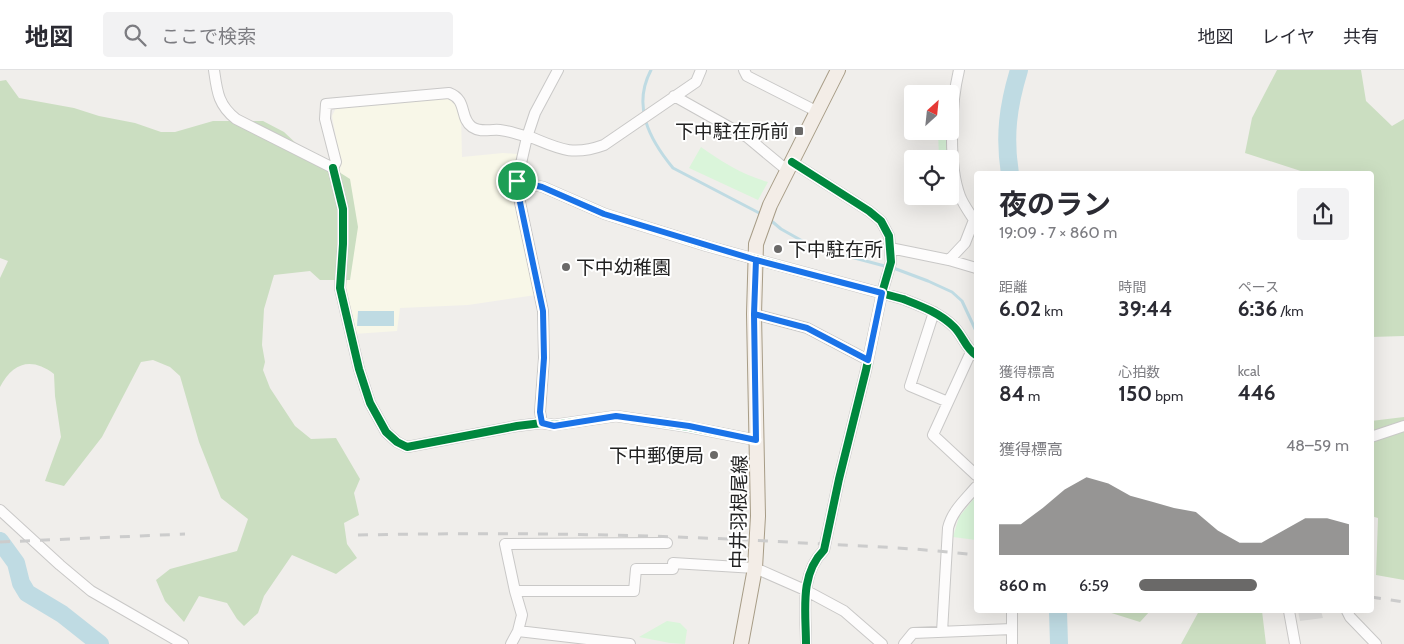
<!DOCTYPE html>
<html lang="ja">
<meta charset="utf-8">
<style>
body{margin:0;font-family:Cabin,"Noto Sans JP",sans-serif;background:#f2f2f3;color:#2b2b33;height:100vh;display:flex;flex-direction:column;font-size:19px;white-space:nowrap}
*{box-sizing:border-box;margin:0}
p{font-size:16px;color:#7c7c81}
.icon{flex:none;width:28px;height:28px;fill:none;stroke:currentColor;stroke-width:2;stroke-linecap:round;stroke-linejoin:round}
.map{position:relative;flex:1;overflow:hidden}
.panel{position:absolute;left:974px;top:101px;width:400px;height:442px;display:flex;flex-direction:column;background:#fff;border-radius:5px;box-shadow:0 5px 20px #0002}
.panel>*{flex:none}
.needle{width:32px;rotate:27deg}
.controls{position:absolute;left:904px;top:15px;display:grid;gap:10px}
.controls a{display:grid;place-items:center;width:55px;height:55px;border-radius:5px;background:#fff;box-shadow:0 5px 20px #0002;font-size:25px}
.pin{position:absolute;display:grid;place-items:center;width:42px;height:42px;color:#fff;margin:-21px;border:2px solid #fff;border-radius:50%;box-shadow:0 1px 5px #0007}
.round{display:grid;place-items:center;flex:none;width:52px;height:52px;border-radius:5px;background:#f2f2f3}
.head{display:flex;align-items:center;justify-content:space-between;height:85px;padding:0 25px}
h1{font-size:28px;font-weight:700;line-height:38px}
.stats{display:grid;grid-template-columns:repeat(3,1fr);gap:8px;height:85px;padding:5px 25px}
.stats div{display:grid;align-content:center}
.stats b{font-size:21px;font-weight:700}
.stats small{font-size:14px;font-weight:400}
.stats p{font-size:14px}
.chart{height:140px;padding:10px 25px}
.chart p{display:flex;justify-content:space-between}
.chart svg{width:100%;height:90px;margin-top:5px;fill:#6a6968;opacity:.7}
ul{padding:0 25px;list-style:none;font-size:16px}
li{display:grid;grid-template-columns:80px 60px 1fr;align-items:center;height:38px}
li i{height:12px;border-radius:6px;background:#6a6968}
header{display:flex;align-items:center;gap:30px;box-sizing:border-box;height:70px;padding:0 25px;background:#fff;border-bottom:1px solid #e1e1e2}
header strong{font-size:24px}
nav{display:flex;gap:28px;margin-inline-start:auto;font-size:18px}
.search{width:350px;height:45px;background:#f2f2f3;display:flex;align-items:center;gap:12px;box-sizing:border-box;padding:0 18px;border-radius:5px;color:#7c7c81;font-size:19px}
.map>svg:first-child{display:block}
.residential{fill:#dfdedc}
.education{fill:#f8f7e8}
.forest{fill:#cbdec1}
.park{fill:#daf5da}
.water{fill:#bfdbe3}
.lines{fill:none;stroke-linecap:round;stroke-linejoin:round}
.stream{stroke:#bfdbe3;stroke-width:3}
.river{stroke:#bfdbe3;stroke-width:18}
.minor-casing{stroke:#c9c8c7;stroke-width:12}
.major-casing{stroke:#a79c86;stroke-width:16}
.minor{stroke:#fdfcfc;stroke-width:10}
.major{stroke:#f3ede7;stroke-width:14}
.rail{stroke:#ccc;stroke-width:3;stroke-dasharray:10 10;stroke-linecap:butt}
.cycleway-casing{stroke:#fff;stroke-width:11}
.cycleway{stroke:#00873e;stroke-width:8}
.route-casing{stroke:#fff;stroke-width:10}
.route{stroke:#1a73e8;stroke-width:6}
.poi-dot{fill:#6a6968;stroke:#fff;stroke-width:2}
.labels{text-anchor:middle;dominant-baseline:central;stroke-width:4;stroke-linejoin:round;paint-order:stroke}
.poi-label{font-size:19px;fill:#222;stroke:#fff;text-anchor:end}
.street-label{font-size:19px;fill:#222;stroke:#fff}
</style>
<header>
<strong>地図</strong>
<div class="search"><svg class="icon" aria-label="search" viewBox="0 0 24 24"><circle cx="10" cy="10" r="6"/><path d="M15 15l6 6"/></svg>ここで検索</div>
<nav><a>地図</a><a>レイヤ</a><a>共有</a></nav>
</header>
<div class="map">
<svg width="1404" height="574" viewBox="0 0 1404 574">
<rect width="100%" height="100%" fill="#f0eeeb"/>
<path class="residential" d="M 1298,541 L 1321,541 L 1323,548 L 1300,551 Z"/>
<path class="education" d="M 446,26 L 454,29 L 461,46 L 462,87 L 503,83 L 517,84 L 511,110 L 525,166 L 536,225 L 468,235 L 400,238 L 397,261 L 354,264 L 345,225 L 338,108 L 341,94 L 332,46 L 336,38 L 342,36 Z"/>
<path class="forest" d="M 1277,0 L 1361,0 L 1366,31 L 1392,56 L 1404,49 L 1404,266 L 1371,267 L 1371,104 L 1310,104 L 1245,83 L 1252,48 Z
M 6,10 L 19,28 L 74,38 L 99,46 L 135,53 L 161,62 L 175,62 L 213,51 L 263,51 L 284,62 L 301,78 L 350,109 L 358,157 L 350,210 L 320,210 L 310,201 L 274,205 L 264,239 L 262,275 L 265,292 L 263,300 L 270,318 L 295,356 L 311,369 L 336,368 L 360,409 L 354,423 L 359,445 L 344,453 L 347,474 L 357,488 L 336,504 L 292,485 L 264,526 L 258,543 L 244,556 L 237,549 L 227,533 L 199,526 L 184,552 L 165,531 L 156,510 L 170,499 L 237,481 L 248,449 L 221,428 L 199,372 L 180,306 L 170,297 L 153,290 L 141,292 L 102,367 L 64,416 L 45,411 L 61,367 L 55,326 L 54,304 C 32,287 13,292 0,317 L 0,208 L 8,191 L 0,188 L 0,11 Z
M 1404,347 L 1404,510 L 1376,505 L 1378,448 L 1371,446 L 1371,351 Z
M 1105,541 L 1150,541 L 1140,552 Z
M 1199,541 L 1262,541 L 1266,574 L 1181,574 Z"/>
<path class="park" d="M 938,61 L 950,61 L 950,89 L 939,89 Z
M 701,77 C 722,92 743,105 768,112 L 758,130 L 689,98 Z
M 976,426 L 976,470 L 953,467 L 959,447 Z
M 667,551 L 680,553 L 687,560 L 685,574 L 670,573 L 639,567 Z"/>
<path class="water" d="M 358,241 L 394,241 L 394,256 L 357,256 Z"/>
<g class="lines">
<path class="stream" d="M 651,0 C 632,36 649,69 673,98 L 763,145
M 768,148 L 781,159 L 813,177 L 896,199 L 928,211 L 952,222 L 962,231 L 976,261"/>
<path class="river" d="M 1010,104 C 1004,66 1008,36 1019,0
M 0,471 L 16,493 L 21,513 L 27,523 L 62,544 L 100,574
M 1058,541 L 1059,574"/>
<defs>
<path id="minor" d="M 214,0 C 217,21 218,35 236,49 L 333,98 L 336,92 L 325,49 L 326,34 L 449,23 C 468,30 459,48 472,57 C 481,63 490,59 500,60 C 509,61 518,64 527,67
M 744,0 L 747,6 L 818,42
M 674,26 L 747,67 L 788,101
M 528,66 C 558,78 571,87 604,75 L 696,12 L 701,0
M 792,92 L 869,141 L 881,151 L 889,166 L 891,192 L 882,223 L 866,300 L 839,409 L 824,480 C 799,505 806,542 806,574
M 333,98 L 343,139 L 343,174 L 340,218 L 359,299 L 370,333 L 386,362 L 397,372 L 407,377 L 517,356 L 542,353 L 554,355 L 616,346 L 689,357 L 756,370
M 517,111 L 543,117 L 605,144 L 707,176 L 903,229 C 921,236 940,243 954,257 C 963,266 966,279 976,285
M 890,178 L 949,190 L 976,198
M 949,190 L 965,173 L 974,150 C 969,142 963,134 960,126 C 948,94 951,33 959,0
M 934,242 L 910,316 L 948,332
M 754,244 L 807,258 L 868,290
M 971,282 L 933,365 L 976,405
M 542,353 L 540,342 L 544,288 L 543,241 L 517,118 L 517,111 L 527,67 L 535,43 L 558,0
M 1371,367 L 1404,356
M 0,440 L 60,495 L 91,521 L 183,574
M 673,493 L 755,498 L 805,520 L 844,541 L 882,574
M 515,521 L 634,521 L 636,499 L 673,499
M 1012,541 L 1012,574
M 1289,541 L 1295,574
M 1347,541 L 1350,547 L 1376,574
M 518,561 L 630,574
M 942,562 L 948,458 C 952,441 965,430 976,417
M 511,574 L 518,561 L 522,545 L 515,521 L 505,474 L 667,473
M 904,574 L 913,563 L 1012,559"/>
<path id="major" d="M 741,574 L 755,498 L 758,446 L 754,244 L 756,174 L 770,135 L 838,0"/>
</defs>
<use href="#minor" class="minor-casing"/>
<use href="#major" class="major-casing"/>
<use href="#minor" class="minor"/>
<use href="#major" class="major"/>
<path class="rail" d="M 358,465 C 506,462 655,464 803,473 C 861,476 919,478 976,485
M 0,472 L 185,464
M 1371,527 L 1404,532"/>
<defs>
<path id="cycleway" d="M 792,92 L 869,141 L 881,151 L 889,166 L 891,192 L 882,223 L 866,300 L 839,409 L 824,480 C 799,505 806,542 806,574
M 333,98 L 343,139 L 343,174 L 340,218 L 359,299 L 370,333 L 386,362 L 397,372 L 407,377 L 517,356 L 542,353 L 554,355 L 616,346 L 689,357 L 756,370
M 517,111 L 543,117 L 605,144 L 707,176 L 903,229 C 921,236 940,243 954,257 C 963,266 966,279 976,285"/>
</defs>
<use href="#cycleway" class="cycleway-casing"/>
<use href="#cycleway" class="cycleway"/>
</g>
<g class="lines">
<defs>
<path id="route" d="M 517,111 L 542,117 L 604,144 L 756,190 L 754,244 L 807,258 L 868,290 L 882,223 L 756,190 L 754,244 L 756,370 L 689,356 L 616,346 L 554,356 L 542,353 L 540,342 L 544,288 L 543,241 L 517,118 L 517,111"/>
</defs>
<use href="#route" class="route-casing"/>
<use href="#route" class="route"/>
</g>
<g class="poi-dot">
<rect x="794" y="56" width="10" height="10" rx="2.5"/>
<circle cx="778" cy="179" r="5"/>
<circle cx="566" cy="197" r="5"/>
<circle cx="714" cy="385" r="5"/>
</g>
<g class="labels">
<g class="poi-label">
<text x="789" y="61">下中駐在所前</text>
<text x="788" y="179" text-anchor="start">下中駐在所</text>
<text x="576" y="197" text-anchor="start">下中幼稚園</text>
<text x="704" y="385">下中郵便局</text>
</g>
<g class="street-label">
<text transform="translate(739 442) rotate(-89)">中井羽根尾線</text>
</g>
</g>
</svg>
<div class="controls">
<a><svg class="needle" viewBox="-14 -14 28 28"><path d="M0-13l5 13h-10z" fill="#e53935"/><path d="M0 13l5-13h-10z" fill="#7c7c81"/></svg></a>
<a><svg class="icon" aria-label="locate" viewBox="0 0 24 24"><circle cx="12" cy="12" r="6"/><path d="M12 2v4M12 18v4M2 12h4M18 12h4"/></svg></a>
</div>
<div class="pin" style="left:517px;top:111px;background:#1e9e55"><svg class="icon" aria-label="arrive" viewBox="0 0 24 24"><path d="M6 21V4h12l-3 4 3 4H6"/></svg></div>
<section class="panel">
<div class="head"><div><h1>夜のラン</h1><p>19:09 · 7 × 860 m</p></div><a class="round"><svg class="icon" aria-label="share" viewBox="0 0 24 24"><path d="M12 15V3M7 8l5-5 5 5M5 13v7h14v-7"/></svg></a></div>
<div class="stats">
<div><p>距離</p><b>6.02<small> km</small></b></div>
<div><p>時間</p><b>39:44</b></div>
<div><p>ペース</p><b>6:36<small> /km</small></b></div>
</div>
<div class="stats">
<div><p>獲得標高</p><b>84<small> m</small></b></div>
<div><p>心拍数</p><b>150<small> bpm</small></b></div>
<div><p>kcal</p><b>446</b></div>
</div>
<div class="chart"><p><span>獲得標高</span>48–59 m</p>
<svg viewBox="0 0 160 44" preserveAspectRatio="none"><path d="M0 44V29L10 29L20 21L30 12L40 6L50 9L60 15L70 18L80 21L90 23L100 32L110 38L120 38L130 32L140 26L150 26L160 29V44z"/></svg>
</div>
<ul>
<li><b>860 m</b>6:59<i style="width:56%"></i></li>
</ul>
</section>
</div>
